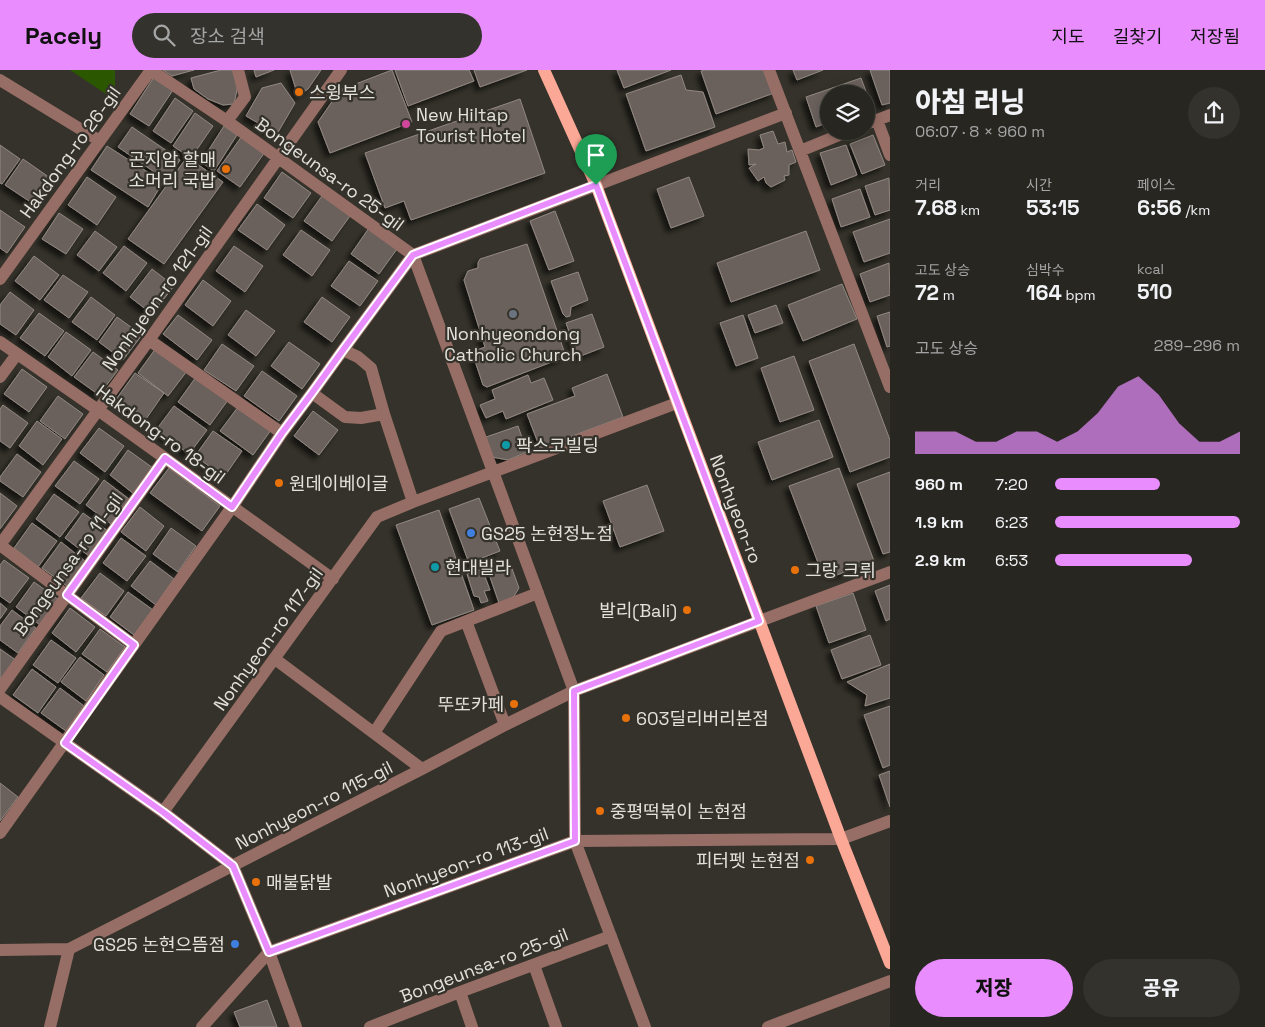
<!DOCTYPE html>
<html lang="ko">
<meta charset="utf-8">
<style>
body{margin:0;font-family:"Space Grotesk","Noto Sans KR",sans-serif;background:#33322d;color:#f1f3f6;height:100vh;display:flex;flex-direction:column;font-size:19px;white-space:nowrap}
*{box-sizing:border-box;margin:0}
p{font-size:16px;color:#a4a5a5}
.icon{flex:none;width:28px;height:28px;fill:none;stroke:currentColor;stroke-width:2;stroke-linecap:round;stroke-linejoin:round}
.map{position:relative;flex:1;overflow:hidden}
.sheet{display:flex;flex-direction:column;background:#272620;width:375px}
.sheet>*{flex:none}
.tools{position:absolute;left:820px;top:15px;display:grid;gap:10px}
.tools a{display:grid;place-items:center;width:55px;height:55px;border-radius:50%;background:#272620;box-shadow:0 2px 12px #0003,0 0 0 1px #43433e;font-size:25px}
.pin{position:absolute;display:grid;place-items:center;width:42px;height:42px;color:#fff;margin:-51px -21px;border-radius:50% 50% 50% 0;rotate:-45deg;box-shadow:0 0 5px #0007}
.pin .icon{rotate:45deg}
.round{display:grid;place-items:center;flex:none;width:52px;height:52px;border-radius:26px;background:#33322d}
.summary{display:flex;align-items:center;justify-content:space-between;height:85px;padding:0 25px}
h1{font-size:28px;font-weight:800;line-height:38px}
.stats{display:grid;grid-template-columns:repeat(3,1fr);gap:8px;height:85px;padding:5px 25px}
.stats div{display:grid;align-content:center}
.stats b{font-size:21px;font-weight:800}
.stats small{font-size:14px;font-weight:400}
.stats p{font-size:14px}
.chart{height:140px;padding:10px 25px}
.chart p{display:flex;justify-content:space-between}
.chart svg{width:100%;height:90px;margin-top:5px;fill:#e98dfe;opacity:.7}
.primary-button{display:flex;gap:10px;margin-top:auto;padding:10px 25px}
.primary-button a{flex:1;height:58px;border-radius:30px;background:#e98dfe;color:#111;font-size:20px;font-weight:800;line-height:58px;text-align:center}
.primary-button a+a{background:#33322d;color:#f1f3f6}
ul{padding:0 25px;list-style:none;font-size:16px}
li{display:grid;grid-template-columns:80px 60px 1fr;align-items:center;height:38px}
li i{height:12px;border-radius:6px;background:#e98dfe}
header{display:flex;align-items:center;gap:30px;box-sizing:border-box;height:70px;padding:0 25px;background:#e98dfe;color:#111}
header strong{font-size:24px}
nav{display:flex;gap:28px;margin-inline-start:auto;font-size:18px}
.search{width:350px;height:45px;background:#33322d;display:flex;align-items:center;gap:12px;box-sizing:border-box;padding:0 18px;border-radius:28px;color:#a4a5a5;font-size:19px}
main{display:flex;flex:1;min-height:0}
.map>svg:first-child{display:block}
.green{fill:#2b5700}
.building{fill:#6b615c;stroke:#928882;filter:url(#shadow)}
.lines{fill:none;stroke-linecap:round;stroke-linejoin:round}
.minor{stroke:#976e65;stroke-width:12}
.major{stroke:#fca897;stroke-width:12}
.route-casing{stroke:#fff;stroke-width:10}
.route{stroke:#e98dfe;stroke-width:6}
.food-dot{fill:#e8710a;stroke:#34322a;stroke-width:2}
.hotel-dot{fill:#d1479c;stroke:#34322a;stroke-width:2}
.worship-dot{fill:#6b7280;stroke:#34322a;stroke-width:2}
.culture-dot{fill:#0f9aa8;stroke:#34322a;stroke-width:2}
.shop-dot{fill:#3f7fe0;stroke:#34322a;stroke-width:2}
.labels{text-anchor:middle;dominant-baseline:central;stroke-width:4.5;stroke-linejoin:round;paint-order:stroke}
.poi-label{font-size:18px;fill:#e2e1dc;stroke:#34322a;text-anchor:start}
.street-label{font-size:18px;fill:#e2e1dc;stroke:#34322a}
</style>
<header>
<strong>Pacely</strong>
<div class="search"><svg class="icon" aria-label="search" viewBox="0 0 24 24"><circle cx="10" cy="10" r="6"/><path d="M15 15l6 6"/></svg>장소 검색</div>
<nav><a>지도</a><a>길찾기</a><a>저장됨</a></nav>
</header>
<main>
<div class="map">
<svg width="890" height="957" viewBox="0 0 890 957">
<defs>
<filter id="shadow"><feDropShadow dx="-4.5" dy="4.5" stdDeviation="2.5" flood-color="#0009"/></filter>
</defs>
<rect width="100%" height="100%" fill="#34322a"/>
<path class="green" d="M 70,0 L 115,0 L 115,30 Z"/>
<path class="building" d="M 163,0 L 194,0 L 172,6 Z
M 221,0 L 234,0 L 238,15 L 234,34 L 223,35 L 208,29 L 194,19 L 191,8 Z
M 254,0 L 274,0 L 256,7 Z
M 290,0 L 321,0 L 308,19 L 298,26 Z
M 392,0 L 412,52 L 330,83 L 318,52 L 340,20 Z
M 395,0 L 469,0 L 474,11 L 408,36 Z
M 474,0 L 527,0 L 480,17 Z
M 617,0 L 671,0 L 624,18 Z
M 705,0 L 766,0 L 774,23 L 716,44 L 701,1 Z
M 793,0 L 823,0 L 797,10 Z
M 870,0 L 890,0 L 890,33 L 882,35 Z
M 681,5 L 686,20 L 703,22 L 715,57 L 646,81 L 626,24 Z
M 154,7 L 173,20 L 149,56 L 130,44 Z
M 861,8 L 872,38 L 866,39 L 866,24 L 829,24 L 829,52 L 816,57 L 806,27 Z
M 281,13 L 295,33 L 277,64 L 246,46 L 262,18 Z
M 175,28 L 193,41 L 171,73 L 153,61 Z
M 520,29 L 545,103 L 411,150 L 404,131 L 385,138 L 365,83 Z
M 195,43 L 213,56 L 191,88 L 173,76 Z
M 224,56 L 237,65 L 214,101 L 201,92 Z
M 132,57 L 180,90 L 166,110 L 118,77 Z
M 773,61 L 778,74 L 785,72 L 787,82 L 792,80 L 796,92 L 789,95 L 789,105 L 784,106 L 785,110 L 771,117 L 766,113 L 764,107 L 758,111 L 749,98 L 756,94 L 749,95 L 748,79 L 759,80 L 764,78 L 760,65 Z
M 873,65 L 885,95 L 862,104 L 850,74 Z
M 242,66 L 265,82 L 240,117 L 217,101 Z
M 0,75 L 20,89 L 2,114 L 0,113 Z
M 846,75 L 857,105 L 831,115 L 820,83 Z
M 107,76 L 163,112 L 148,137 L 91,100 Z
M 187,87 L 223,112 L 164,194 L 128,169 Z
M 23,89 L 56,112 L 38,137 L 5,115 Z
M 282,102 L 311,123 L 293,148 L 264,128 Z
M 87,107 L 116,127 L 97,155 L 68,135 Z
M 689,107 L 704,146 L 671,158 L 657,119 Z
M 889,108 L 890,140 L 875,145 L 865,116 Z
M 860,119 L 870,147 L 841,157 L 832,129 Z
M 322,126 L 350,146 L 332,171 L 304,151 Z
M 257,134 L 285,155 L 267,180 L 238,160 Z
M 0,140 L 25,157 L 7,183 L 0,178 Z
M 555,141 L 574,191 L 549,200 L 530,151 Z
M 59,143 L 83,159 L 66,184 L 42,169 Z
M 890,149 L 890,183 L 864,192 L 853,162 Z
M 369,158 L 397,179 L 379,204 L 351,184 Z
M 301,160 L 330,180 L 312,206 L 283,185 Z
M 95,161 L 117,177 L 99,201 L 77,185 Z
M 806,161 L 820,200 L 731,232 L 717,193 Z
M 527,174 L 564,281 L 564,285 L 562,288 L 487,317 L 483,315 L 472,282 L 485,277 L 464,210 L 468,201 L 478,198 L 478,193 L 480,189 Z
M 124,176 L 147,193 L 126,221 L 103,203 Z
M 234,176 L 263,196 L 245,222 L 216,201 Z
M 34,186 L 59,205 L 40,230 L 15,211 Z
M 349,191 L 378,211 L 360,236 L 331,216 Z
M 889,193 L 890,225 L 870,232 L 860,204 Z
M 152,199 L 174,216 L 152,244 L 130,227 Z
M 578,202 L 588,230 L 571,237 L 570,246 L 566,247 L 563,244 L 551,211 Z
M 63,205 L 88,222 L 69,248 L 44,230 Z
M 203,210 L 231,231 L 213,256 L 185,235 Z
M 842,214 L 857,249 L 803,271 L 788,235 Z
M 10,222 L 34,240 L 16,265 L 0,254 L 0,235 Z
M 91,227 L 115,245 L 97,270 L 72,252 Z
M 322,227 L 350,247 L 332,272 L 304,252 Z
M 776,235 L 783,253 L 755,263 L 748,245 Z
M 246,240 L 275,261 L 256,286 L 228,265 Z
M 890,242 L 890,276 L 887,277 L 877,246 Z
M 39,243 L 64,261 L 45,286 L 20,268 Z
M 592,244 L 604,277 L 578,287 L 566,253 Z
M 178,245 L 212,270 L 197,290 L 163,264 Z
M 743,245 L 758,288 L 736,296 L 720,253 Z
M 117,247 L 142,265 L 123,290 L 99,272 Z
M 66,262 L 91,280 L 72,306 L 48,287 Z
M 289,272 L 320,294 L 302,319 L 271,296 Z
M 222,274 L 254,296 L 236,321 L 204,300 Z
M 854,274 L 890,370 L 890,387 L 850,402 L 809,291 Z
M 156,278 L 187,301 L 168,326 L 138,303 Z
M 93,282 L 118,300 L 99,325 L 74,307 Z
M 794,286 L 814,340 L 780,352 L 761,298 Z
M 22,299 L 47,317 L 29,342 L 4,324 Z
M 262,301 L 297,326 L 279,351 L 244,326 Z
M 135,303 L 164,323 L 146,349 L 117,328 Z
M 607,304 L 623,347 L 540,378 L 527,344 L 575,326 L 572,318 Z
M 528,305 L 531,313 L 544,308 L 553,330 L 506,349 L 503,341 L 486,348 L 480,335 L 495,329 L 492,320 Z
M 196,307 L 228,330 L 210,355 L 178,332 Z
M 58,326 L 83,344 L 65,369 L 40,351 Z
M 3,335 L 28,353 L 10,378 L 0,371 L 0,339 Z
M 174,336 L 207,360 L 189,384 L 156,360 Z
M 238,337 L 271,360 L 253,385 L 220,361 Z
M 313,341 L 338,360 L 319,385 L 294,366 Z
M 819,350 L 833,387 L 772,410 L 758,372 Z
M 37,351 L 62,369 L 43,395 L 19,376 Z
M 518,356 L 527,382 L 508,390 L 492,387 L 486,367 Z
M 99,358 L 124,376 L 105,402 L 80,383 Z
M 213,361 L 242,381 L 224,407 L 195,386 Z
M 128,380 L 153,398 L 134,424 L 110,405 Z
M 17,384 L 41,402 L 23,427 L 0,411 L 0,407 Z
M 74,391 L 99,409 L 80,434 L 55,416 Z
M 169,398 L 220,436 L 202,461 L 150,423 Z
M 839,398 L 874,491 L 837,505 L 820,498 L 789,416 Z
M 890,402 L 890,482 L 883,484 L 857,414 Z
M 104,410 L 129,429 L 111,454 L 86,435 Z
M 647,415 L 664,461 L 620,477 L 603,431 Z
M 0,423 L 17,436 L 0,459 Z
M 54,424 L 79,442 L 60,467 L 36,449 Z
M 479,428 L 500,481 L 469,493 L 449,439 Z
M 140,437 L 164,456 L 146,481 L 121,462 Z
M 439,440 L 474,540 L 432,555 L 396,455 Z
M 83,443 L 108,461 L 89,486 L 65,468 Z
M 32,453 L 57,471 L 38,497 L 14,478 Z
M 171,458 L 196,476 L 178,502 L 153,484 Z
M 121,468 L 146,486 L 127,511 L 103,493 Z
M 61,472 L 85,491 L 67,516 L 42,498 Z
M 4,490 L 29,508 L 10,533 L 0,526 L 0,495 Z
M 150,491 L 174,509 L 156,535 L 131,516 Z
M 511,496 L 519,518 L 513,528 L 499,533 L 489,504 Z
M 482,499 L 490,520 L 484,521 L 488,531 L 481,533 L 479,527 L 474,526 L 467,504 Z
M 100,503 L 124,521 L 106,546 L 81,528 Z
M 34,512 L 59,530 L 40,555 L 16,537 Z
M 890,515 L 890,549 L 886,551 L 875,521 Z
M 128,522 L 153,540 L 134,565 L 110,547 Z
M 853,523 L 866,560 L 829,573 L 816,536 Z
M 0,533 L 7,539 L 0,549 Z
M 70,538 L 95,557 L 76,582 L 52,563 Z
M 12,540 L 36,558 L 18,583 L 0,570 L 0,556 Z
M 100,559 L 125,577 L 107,602 L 82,584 Z
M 870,565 L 881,595 L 842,609 L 831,580 Z
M 51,570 L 76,588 L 58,613 L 33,595 Z
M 0,579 L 17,591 L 0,613 Z
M 80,587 L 104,605 L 86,631 L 61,612 Z
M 890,594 L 890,628 L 865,636 L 867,625 L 847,612 Z
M 32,599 L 56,617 L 38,643 L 13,625 Z
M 60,618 L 84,636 L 66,661 L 41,643 Z
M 890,636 L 890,695 L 883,698 L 864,645 Z
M 890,701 L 890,737 L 879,705 Z
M 0,713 L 18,727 L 0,751 Z
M 267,930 L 277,957 L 240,957 L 234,942 Z"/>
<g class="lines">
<path class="minor" d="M 151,0 L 227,51 L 413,185 L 574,621 L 575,771 L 645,957
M 769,0 L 890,317
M 0,10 L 100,71
M 877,50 L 890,85
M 227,51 L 245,27 L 238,0
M 866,54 L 890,45
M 800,81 L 849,61
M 0,209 L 151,0
M 149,270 L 282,363
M 0,272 L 98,340 L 333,509
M 343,280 L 358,287 L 371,298 L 384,344 L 413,432
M 0,307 L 17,284
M 312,323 L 345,347 L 361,348 L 384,344
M 0,475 L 149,270 L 341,0
M 0,475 L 134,575
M 466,551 L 505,655
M 275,589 L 422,699
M 0,619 L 165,388
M 0,627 L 163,742 L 233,796 L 269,882 L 296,957
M 374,663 L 441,561 L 538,523
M 163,742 L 377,447 L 413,432 L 677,333
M 0,763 L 232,437 L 282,363 L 312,323 L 343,280 L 413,185 L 786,43
M 0,880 L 69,879 L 422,699 L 505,655 L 574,621 L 890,502
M 534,895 L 556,957
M 460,922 L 472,957
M 50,957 L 69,879
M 202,957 L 269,882 L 575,771 L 841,769 L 890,751
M 370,957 L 460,922 L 611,866
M 768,957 L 890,911"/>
<path class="major" d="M 544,0 L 596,115 L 841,769 L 890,893"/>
</g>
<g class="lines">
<defs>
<path id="route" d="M 596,115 L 759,551 L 574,621 L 575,771 L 269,882 L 233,796 L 163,742 L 65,673 L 134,575 L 67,525 L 165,388 L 232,437 L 282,363 L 312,323 L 343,280 L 413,185 Z"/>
</defs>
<use href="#route" class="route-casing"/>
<use href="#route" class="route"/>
</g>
<g class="food-dot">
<circle cx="299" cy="22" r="5"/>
<circle cx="226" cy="99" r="5"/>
<circle cx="279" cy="413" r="5"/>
<circle cx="795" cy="500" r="5"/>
<circle cx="687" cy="540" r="5"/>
<circle cx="514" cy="634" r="5"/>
<circle cx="626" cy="648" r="5"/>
<circle cx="600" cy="741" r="5"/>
<circle cx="810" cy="790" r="5"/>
<circle cx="256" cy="812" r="5"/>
</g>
<circle class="hotel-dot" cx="406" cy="54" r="5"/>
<circle class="worship-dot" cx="513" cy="244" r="5"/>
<g class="culture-dot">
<circle cx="506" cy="375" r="5"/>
<circle cx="435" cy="497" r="5"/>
</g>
<g class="shop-dot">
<circle cx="471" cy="463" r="5"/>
<circle cx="235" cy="874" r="5"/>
</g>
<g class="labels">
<g class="poi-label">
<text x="309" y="22">스윙부스</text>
<text x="416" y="44">New Hiltap<tspan x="416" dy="21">Tourist Hotel</tspan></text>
<text x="216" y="89" text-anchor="end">곤지암 할매<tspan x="216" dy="21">소머리 국밥</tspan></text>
<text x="513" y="263" text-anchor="middle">Nonhyeondong<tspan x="513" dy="21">Catholic Church</tspan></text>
<text x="516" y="375">팍스코빌딩</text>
<text x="289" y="413">원데이베이글</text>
<text x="481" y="463">GS25 논현정노점</text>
<text x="445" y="497">현대빌라</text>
<text x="805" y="500">그랑 크뤼</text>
<text x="677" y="540" text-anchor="end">발리(Bali)</text>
<text x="504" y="634" text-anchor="end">뚜또카페</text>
<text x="636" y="648">603딜리버리본점</text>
<text x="610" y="741">중평떡볶이 논현점</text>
<text x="800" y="790" text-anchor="end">피터펫 논현점</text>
<text x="266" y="812">매불닭발</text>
<text x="225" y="874" text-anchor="end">GS25 논현으뜸점</text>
</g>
<g class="street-label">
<text transform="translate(70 82) rotate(-54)">Hakdong-ro 26-gil</text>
<text transform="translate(330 104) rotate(36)">Bongeunsa-ro 25-gil</text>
<text transform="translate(157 228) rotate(-54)">Nonhyeon-ro 121-gil</text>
<text transform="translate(161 364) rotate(36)">Hakdong-ro 18-gil</text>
<text transform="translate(736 439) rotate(69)">Nonhyeon-ro</text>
<text transform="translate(68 494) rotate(-54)">Bongeunsa-ro 11-gil</text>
<text transform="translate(268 569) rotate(-54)">Nonhyeon-ro 117-gil</text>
<text transform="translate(314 735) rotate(-27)">Nonhyeon-ro 115-gil</text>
<text transform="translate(466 792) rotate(-20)">Nonhyeon-ro 113-gil</text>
<text transform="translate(484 895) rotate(-21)">Bongeunsa-ro 25-gil</text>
</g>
</g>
</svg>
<div class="tools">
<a><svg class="icon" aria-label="layers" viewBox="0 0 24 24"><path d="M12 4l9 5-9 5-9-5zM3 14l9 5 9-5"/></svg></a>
</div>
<div class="pin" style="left:596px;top:115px;background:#1e9e55"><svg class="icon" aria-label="arrive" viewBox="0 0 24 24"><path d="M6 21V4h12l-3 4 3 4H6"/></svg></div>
</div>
<section class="sheet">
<div class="summary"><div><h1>아침 러닝</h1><p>06:07 · 8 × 960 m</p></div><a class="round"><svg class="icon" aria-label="share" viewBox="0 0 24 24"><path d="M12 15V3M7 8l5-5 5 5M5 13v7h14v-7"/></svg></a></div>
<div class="stats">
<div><p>거리</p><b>7.68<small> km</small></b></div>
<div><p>시간</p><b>53:15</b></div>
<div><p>페이스</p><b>6:56<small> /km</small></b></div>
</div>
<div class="stats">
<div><p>고도 상승</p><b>72<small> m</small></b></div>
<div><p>심박수</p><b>164<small> bpm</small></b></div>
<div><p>kcal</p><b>510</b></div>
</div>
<div class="chart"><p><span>고도 상승</span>289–296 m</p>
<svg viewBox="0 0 160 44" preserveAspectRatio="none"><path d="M0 44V33L10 33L20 33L30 38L40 38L50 33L60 33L70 38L80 33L90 24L100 11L110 6L120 15L130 29L140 38L150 38L160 33V44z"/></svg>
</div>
<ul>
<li><b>960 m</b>7:20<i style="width:57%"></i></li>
<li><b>1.9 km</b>6:23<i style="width:100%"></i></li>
<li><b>2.9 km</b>6:53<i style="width:74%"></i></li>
</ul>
<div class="primary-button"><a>저장</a><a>공유</a></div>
</section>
</main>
